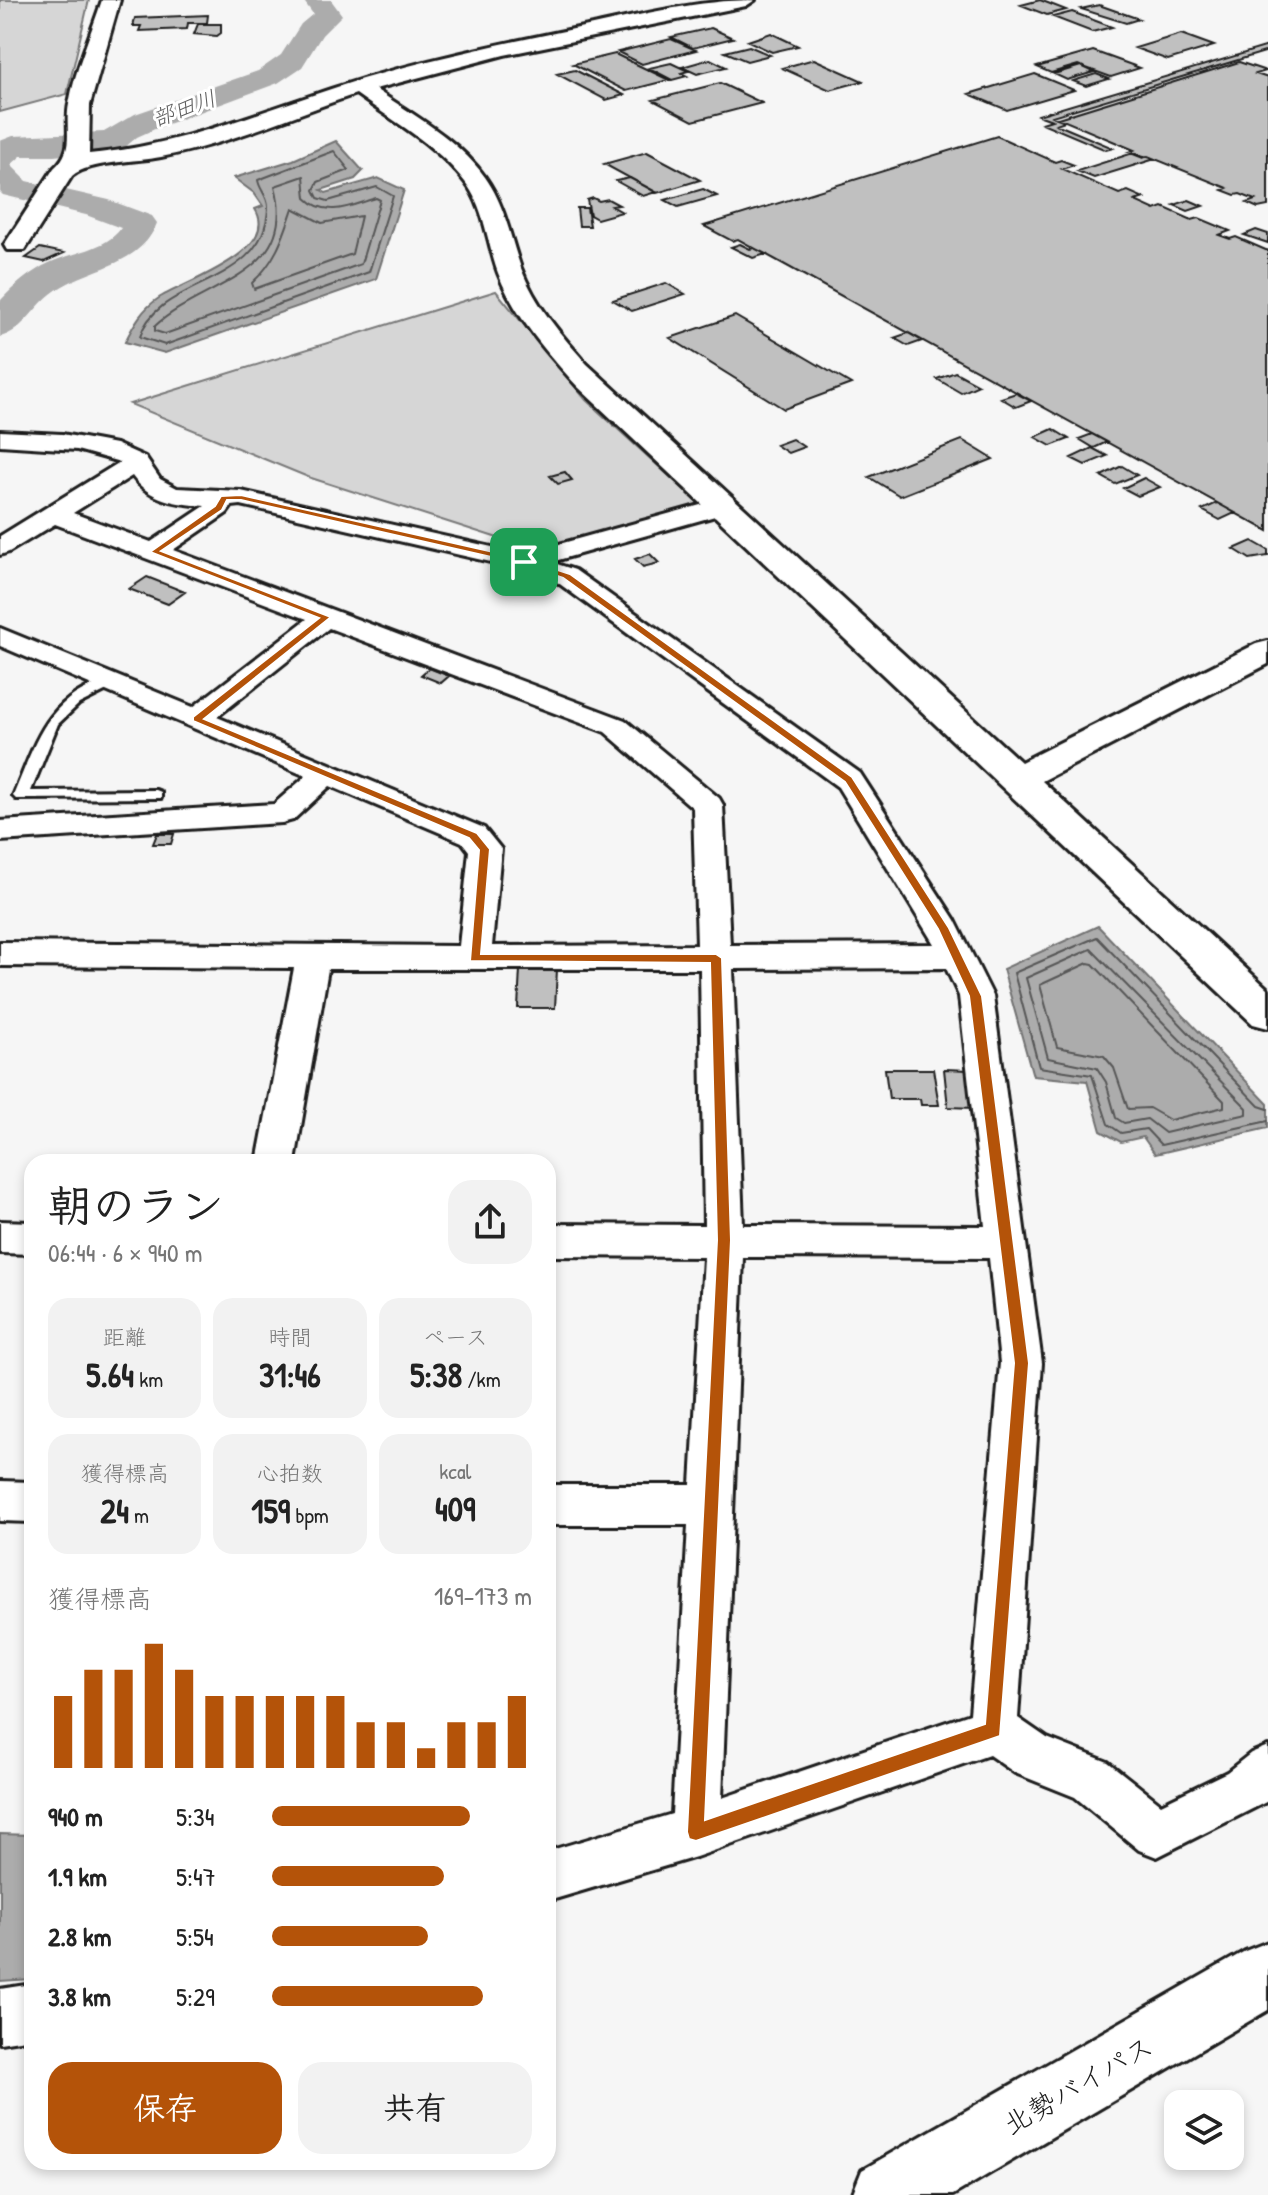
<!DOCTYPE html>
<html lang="ja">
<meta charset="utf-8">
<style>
body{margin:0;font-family:"Patrick Hand","Klee One",sans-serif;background:#f2f2f2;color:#222;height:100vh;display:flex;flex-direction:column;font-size:30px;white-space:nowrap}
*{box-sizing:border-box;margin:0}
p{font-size:26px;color:#767676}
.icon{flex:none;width:44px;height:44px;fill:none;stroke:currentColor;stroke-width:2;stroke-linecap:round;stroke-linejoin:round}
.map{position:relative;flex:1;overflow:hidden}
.drawer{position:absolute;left:24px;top:1154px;width:532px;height:1016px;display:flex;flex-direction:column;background:#fff;border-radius:24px;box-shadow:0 4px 12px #0003}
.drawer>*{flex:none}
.fabs{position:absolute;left:1164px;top:2090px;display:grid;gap:16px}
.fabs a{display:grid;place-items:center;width:80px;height:80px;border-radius:16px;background:#fff;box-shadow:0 4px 12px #0003;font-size:40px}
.pin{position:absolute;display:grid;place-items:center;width:68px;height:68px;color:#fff;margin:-34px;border-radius:16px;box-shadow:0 4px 12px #0006}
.round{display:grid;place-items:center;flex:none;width:84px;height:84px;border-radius:24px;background:#f2f2f2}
.headline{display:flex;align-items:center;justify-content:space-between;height:136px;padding:0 24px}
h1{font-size:44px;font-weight:800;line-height:60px}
.metrics{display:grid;grid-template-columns:repeat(3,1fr);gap:12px;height:136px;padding:8px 24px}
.metrics div{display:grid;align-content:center;border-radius:20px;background:#f2f2f2;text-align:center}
.metrics b{font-size:34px;font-weight:800}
.metrics small{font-size:22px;font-weight:400}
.metrics p{font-size:22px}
.chart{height:224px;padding:16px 24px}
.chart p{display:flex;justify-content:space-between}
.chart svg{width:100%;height:144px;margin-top:8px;stroke:#b45309;stroke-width:6}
.action{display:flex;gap:16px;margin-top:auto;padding:16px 24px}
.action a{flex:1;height:92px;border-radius:24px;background:#b45309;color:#fff;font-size:32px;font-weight:800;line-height:92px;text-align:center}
.action a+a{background:#f2f2f2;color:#222}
ul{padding:0 24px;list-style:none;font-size:26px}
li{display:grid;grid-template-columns:128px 96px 1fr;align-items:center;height:60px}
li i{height:20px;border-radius:10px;background:#b45309}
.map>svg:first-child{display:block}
.green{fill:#d6d6d6;stroke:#797979;stroke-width:2}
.water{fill:#acacac;stroke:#727272;stroke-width:2}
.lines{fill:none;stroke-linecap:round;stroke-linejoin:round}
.shore{stroke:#565656;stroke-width:2}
.river{fill:#acacac;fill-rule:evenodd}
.building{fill:#c0c0c0;stroke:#1c1c1c;stroke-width:2}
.lane-casing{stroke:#1c1c1c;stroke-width:6}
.street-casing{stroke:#1c1c1c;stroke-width:6}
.secondary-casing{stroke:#1c1c1c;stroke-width:6}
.highway-casing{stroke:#1c1c1c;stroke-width:6}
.lane{fill:#fff;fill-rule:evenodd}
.street{fill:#fff;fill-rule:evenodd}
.secondary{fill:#fff;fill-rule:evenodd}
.highway{fill:#fff;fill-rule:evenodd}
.route{fill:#b45309;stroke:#fff;stroke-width:2;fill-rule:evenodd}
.labels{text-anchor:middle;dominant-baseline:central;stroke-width:6;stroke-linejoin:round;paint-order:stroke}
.far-water-label{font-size:22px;font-style:italic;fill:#5d5d5d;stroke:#fff}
.near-street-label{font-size:28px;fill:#1c1c1c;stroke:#fff}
</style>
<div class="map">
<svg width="1268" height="2195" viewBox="0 0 1268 2195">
<rect width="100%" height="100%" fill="#f6f6f6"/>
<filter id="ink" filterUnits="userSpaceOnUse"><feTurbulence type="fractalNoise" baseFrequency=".0125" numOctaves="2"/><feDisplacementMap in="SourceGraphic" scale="16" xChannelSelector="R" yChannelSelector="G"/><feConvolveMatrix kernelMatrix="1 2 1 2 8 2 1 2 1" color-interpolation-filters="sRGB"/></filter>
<g filter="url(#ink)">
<path class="green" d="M 0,0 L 89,0 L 67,94 L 0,112 Z
M 496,291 L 586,400 L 703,507 L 538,551 L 308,477 L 130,404 Z"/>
<path class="water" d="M 336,141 L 363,171 L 355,179 L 321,190 L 326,193 L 378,178 L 404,190 L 376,279 L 165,353 L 125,342 C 134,324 142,309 159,298 C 182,283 282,251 255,209 L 263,206 L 254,193 L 234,178 L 293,160 Z
M 1098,926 L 1268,1104 L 1268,1128 L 1155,1154 L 1143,1137 L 1121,1142 L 1101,1131 L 1087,1081 L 1033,1076 L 1003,969 Z
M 0,1834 L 32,1835 L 32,1979 L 0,1981 Z"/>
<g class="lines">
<path class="shore" d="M 334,151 L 349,170 L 318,182 L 314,190 L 318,198 L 328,201 L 377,187 L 393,196 L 369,272 L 165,345 L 140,337 C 157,277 266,288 268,207 C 268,196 259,189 258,180 Z
M 304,176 L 306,198 C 327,219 352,205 376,198 L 380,200 L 361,264 L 165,334 L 155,331 L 155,326 C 202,282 299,276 275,186 Z
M 293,208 L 322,223 L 361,216 L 352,254 L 254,289 L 252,283 C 276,261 283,238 293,208 Z
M 1091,949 L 1247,1108 L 1247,1114 L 1165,1133 L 1147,1119 L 1124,1123 L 1116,1118 L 1106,1082 L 1097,1068 L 1048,1058 L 1026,978 Z
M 1088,963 L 1093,964 L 1224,1101 L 1224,1107 L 1170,1120 L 1149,1108 L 1128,1109 L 1114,1068 L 1104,1056 L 1057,1047 L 1040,985 Z
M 1268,1109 L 1259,1106 L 1097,937 L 1014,973 L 1039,1067 L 1092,1075 L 1108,1124 L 1121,1133 L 1146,1129 L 1161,1145 L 1268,1121"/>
<path class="river" d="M 303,0 L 331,0 L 342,15 L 322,35 L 302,67 L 278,83 L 157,128 L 137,137 L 124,148 L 54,156 L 21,156 L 11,165 L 27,181 L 109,200 L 152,216 L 157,223 C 139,269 86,266 51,294 C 33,308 22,332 0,337 L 0,301 C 14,286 30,272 49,263 C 72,252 106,250 121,228 L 86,215 L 3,195 L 0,192 L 0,141 L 13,136 L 104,132 L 135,114 L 258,71 L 281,55 L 301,24 L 313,14 Z"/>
</g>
<path class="building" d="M 1040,0 L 1066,10 L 1047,15 L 1021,5 Z
M 1099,5 L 1139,19 L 1126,23 L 1081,9 Z
M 1072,12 L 1112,27 L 1092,32 L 1053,17 Z
M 208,15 L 207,23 L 188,23 L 187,29 L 139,31 L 141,26 L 133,26 L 135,18 Z
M 198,24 L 221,24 L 221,33 L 217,36 L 194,34 Z
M 711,28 L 733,38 L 693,48 L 671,37 Z
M 771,33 L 798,46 L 772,52 L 748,41 Z
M 1181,34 L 1214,46 L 1168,60 L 1135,48 Z
M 671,39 L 696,50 L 642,64 L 618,52 Z
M 749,46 L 770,55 L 747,61 L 725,52 Z
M 1268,46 L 1268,51 L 1052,116 L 1065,121 L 1056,124 L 1113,148 L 1106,150 L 1042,123 L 1052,120 L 1038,115 Z
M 1093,51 L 1140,68 L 1111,77 L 1078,65 L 1051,73 L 1037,67 Z
M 615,54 L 669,80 L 626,91 L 573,64 Z
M 710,59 L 726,67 L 697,74 L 682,67 Z
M 814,59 L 863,81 L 830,90 L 782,68 Z
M 1239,62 L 1266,71 L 1256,74 L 1268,78 L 1268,206 L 1258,208 L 1247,203 L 1255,200 L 1240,194 L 1235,195 L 1222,190 L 1227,188 L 1148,156 L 1143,158 L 1128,152 L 1134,150 L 1058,118 Z
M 671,63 L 688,71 L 681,73 L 687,76 L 672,80 L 649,68 Z
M 1081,66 L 1094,72 L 1067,80 L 1054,74 Z
M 575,70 L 624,95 L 606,100 L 557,74 Z
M 1035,74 L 1074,90 L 1007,110 L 969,94 Z
M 1096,74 L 1109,79 L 1086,86 L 1073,81 Z
M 720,83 L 762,103 L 693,121 L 653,100 Z
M 997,136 L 1055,162 L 1061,160 L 1074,165 L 1062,169 L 1119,194 L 1128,191 L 1144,198 L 1135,201 L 1155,210 L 1163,207 L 1192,220 L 1199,218 L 1230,231 L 1219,235 L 1230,239 L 1236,237 L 1268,251 L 1268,531 L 738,239 L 732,241 L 704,226 Z
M 647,152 L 700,180 L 657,193 L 604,164 Z
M 1133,153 L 1155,159 L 1094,178 L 1077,171 Z
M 630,178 L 656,192 L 643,196 L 616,181 Z
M 703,189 L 717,196 L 678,207 L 665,200 Z
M 593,198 L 599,201 L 608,199 L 619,205 L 612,206 L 622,212 L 597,219 L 590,215 L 587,200 Z
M 1189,200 L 1203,206 L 1188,211 L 1174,205 Z
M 577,208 L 587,208 L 590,226 L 579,226 Z
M 1256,230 L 1268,234 L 1268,243 L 1244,235 Z
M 740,244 L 750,249 L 754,248 L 766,254 L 753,258 L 731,247 Z
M 40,248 L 64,253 L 44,262 L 26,258 Z
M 666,283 L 685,294 L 632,311 L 613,300 Z
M 735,316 L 851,384 L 784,409 L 670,338 Z
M 908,333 L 922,341 L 908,346 L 894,338 Z
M 955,372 L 979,385 L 961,393 L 937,379 Z
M 1016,393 L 1031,401 L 1016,407 L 1001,398 Z
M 1053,429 L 1069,439 L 1051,446 L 1035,437 Z
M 1092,434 L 1107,442 L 1094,448 L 1079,439 Z
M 792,439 L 804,447 L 788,453 L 776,445 Z
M 962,440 L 993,459 L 900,496 L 869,477 Z
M 1092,448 L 1107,456 L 1085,465 L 1071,458 Z
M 1122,466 L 1137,475 L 1115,484 L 1101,476 Z
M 565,472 L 572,480 L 558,484 L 550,476 Z
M 1144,478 L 1160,487 L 1138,496 L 1123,488 Z
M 1217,503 L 1235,513 L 1220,520 L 1202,510 Z
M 1252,541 L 1268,550 L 1268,556 L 1250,559 L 1234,549 Z
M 650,554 L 659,563 L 643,567 L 635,559 Z
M 147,577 L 185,592 L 168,604 L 129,589 Z
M 429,668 L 449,676 L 441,683 L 421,675 Z
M 157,834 L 174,834 L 171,844 L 153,844 Z
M 520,969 L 557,969 L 555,1008 L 518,1008 Z
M 885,1069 L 933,1069 L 939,1105 L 921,1105 L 920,1099 L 889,1099 Z
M 944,1069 L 969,1070 L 974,1108 L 948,1107 Z"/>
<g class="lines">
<defs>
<path id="lane" d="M 110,679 L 115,680 L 115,686 L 79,704 L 58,724 L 31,791 L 156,790 L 161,792 L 161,798 L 16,799 L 13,796 C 37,740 45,698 110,679 Z"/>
<path id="street" d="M 0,431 L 62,434 L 116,444 L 145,457 L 160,479 L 177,488 L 241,491 L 523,554 L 715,501 L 733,501 L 736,506 L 733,511 L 551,562 L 575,570 L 860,773 L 955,920 L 993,996 L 1042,1363 L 1018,1718 L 1047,1738 L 1108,1762 L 1161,1804 L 1227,1772 L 1251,1753 L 1268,1746 L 1268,1801 L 1157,1857 L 1139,1850 L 1075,1797 L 1015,1773 L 989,1755 L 696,1857 L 548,1901 L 548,1851 L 672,1814 L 688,1525 L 548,1525 L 548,1485 L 691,1485 L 704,1257 L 548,1256 L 548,1224 L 704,1225 L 700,969 L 328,969 L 295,1162 L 257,1162 L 294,968 L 0,966 L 0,942 L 459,946 L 469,851 L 462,842 L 330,786 L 293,820 L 282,823 L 0,841 L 0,821 L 274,804 L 306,776 L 0,646 L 0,628 L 193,707 L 307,619 L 55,524 L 9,552 L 0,555 L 0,536 L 120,462 L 77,450 L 0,445 ZM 132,476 C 149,500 176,504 205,506 L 151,542 L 73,513 ZM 241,505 L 517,568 L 557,582 L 838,787 L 934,944 L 730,945 L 723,805 L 719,798 L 625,720 L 173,550 L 227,513 L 232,506 ZM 329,628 L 605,732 L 693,808 L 697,945 L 492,946 L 501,849 L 484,828 L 217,717 ZM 946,968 L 959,996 L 985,1226 L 743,1225 L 733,969 ZM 743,1257 L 989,1258 L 1000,1363 L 970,1714 L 722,1798 Z
M 0,1221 L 32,1222 L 32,1254 L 0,1253 Z
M 0,1481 L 32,1482 L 32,1522 L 0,1521 Z
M 32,1984 L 32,2038 L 0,2043 L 0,1989 Z"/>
<path id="secondary" d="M 102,0 L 120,0 L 90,105 L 89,154 C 178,146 256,113 340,86 C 421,60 505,43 588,26 C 643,14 699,0 755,0 L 746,6 L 504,55 L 375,89 C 413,115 458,139 485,177 C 505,205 510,237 521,268 C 535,305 561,335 587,364 L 1021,762 L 1256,644 L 1268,641 L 1268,664 L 1042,781 L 1268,989 L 1268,1028 L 1253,1024 L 578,387 C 547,353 515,317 498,273 C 487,243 485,208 465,182 C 437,145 393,121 356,94 C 291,116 229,144 161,157 C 137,162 89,161 72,176 L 25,250 L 7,250 L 4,245 L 54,168 C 76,149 64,129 69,104 C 75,69 91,34 102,0 Z"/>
<path id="highway" d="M 1268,1942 L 1268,2010 L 953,2195 L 852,2195 L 862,2170 L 1245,1951 Z"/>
</defs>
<use href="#lane" class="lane-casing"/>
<use href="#street" class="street-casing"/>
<use href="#secondary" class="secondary-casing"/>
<use href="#highway" class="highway-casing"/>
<use href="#lane" class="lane"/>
<use href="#street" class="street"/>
<use href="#secondary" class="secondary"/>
<use href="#highway" class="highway"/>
</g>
</g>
<path class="route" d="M 241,495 L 524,559 L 570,574 L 852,777 L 949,928 L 982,996 L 1029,1363 L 1000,1736 L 696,1841 L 689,1839 L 687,1832 L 717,1240 L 710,963 L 470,961 L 479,850 L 469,838 L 193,721 L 193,717 L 319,618 L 150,552 L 215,506 L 221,496 ZM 227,500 L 241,500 L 522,564 L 563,578 L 845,782 L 938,929 L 969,996 L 1014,1363 L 985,1724 L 705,1820 L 731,1240 L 722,958 L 716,954 L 481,954 L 490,849 L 477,833 L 204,719 L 331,617 L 161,551 L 222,510 Z"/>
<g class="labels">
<g class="far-water-label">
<text transform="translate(184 108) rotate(-20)">部田川</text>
</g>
<g class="near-street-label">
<text transform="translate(1078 2085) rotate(-30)">北勢バイパス</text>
</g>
</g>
</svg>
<div class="fabs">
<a><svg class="icon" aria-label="layers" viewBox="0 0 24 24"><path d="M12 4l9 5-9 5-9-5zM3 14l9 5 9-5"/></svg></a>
</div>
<div class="pin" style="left:524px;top:562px;background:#1e9e55"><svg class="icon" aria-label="arrive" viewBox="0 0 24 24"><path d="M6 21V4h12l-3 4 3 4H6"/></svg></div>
<section class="drawer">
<div class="headline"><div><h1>朝のラン</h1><p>06:44 · 6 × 940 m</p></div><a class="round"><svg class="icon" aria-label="share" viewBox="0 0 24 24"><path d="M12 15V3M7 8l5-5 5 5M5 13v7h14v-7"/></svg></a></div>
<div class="metrics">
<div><p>距離</p><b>5.64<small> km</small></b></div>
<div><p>時間</p><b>31:46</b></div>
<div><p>ペース</p><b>5:38<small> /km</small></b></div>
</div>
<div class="metrics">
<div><p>獲得標高</p><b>24<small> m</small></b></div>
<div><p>心拍数</p><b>159<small> bpm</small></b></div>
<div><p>kcal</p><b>409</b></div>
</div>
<div class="chart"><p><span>獲得標高</span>169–173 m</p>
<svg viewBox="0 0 160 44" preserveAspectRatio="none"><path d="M5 44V22M15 44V14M25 44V14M35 44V6M45 44V14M55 44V22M65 44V22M75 44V22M85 44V22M95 44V22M105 44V30M115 44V30M125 44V38M135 44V30M145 44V30M155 44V22"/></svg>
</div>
<ul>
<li><b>940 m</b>5:34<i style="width:76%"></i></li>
<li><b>1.9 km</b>5:47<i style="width:66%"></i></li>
<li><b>2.8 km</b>5:54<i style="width:60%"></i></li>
<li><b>3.8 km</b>5:29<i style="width:81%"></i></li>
</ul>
<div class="action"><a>保存</a><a>共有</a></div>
</section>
</div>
